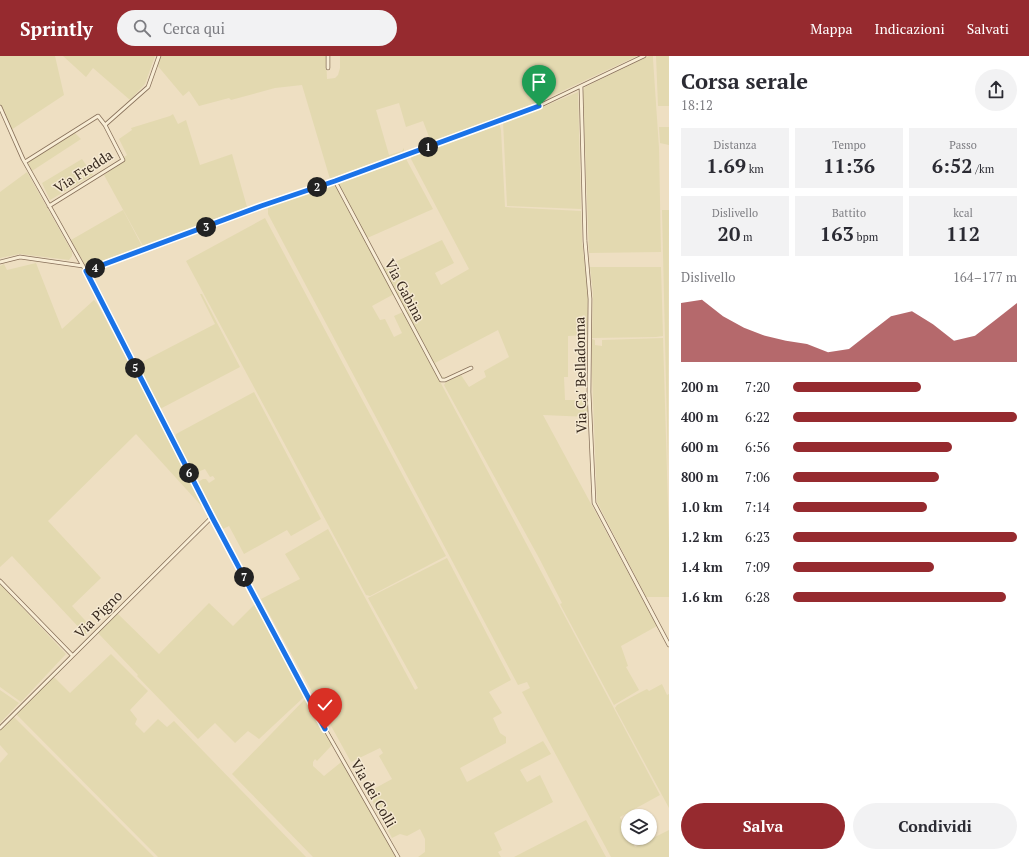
<!DOCTYPE html>
<html lang="it">
<meta charset="utf-8">
<style>
body{margin:0;font-family:"PT Serif",serif;background:#f2f2f3;color:#2b2b33;height:100vh;display:flex;flex-direction:column;font-size:15px;white-space:nowrap}
*{box-sizing:border-box;margin:0}
p{font-size:13px;color:#7c7c81}
.icon{flex:none;width:22px;height:22px;fill:none;stroke:currentColor;stroke-width:2;stroke-linecap:round;stroke-linejoin:round}
.map{position:relative;flex:1;overflow:hidden}
.details{display:flex;flex-direction:column;background:#fff;width:360px}
.details>*{flex:none}
.controls{position:absolute;left:621px;top:753px;display:grid;gap:8px}
.controls a{display:grid;place-items:center;width:36px;height:36px;border-radius:50%;background:#fff;box-shadow:0 1px 3px #0004;font-size:20px}
.pin{position:absolute;display:grid;place-items:center;width:34px;height:34px;color:#fff;margin:-41px -17px;border-radius:50% 50% 50% 0;rotate:-45deg;box-shadow:0 0 4px #0007}
.pin .icon{rotate:45deg}
.km{position:absolute;width:20px;height:20px;margin:-10px;border-radius:50%;background:#222;color:#fff;font-size:11px;line-height:20px;text-align:center}
.round{display:grid;place-items:center;flex:none;width:42px;height:42px;border-radius:21px;background:#f2f2f3}
.head{display:flex;align-items:center;justify-content:space-between;height:68px;padding:0 12px}
h1{font-size:22px;font-weight:700;line-height:30px}
.metrics{display:grid;grid-template-columns:repeat(3,1fr);gap:6px;height:68px;padding:4px 12px}
.metrics div{display:grid;align-content:center;border-radius:0px;background:#f2f2f3;text-align:center}
.metrics b{font-size:20px;font-weight:700}
.metrics small{font-size:11px;font-weight:400}
.metrics p{font-size:11px}
.chart{height:112px;padding:8px 12px}
.chart p{display:flex;justify-content:space-between}
.chart svg{width:100%;height:72px;margin-top:4px;fill:#962a2f;opacity:.7}
.cta{display:flex;gap:8px;margin-top:auto;padding:8px 12px}
.cta a{flex:1;height:46px;border-radius:24px;background:#962a2f;color:#fff;font-size:16px;font-weight:700;line-height:46px;text-align:center}
.cta a+a{background:#f2f2f3;color:#2b2b33}
ul{padding:0 12px;list-style:none;font-size:13px}
li{display:grid;grid-template-columns:64px 48px 1fr;align-items:center;height:30px}
li i{height:10px;border-radius:5px;background:#962a2f}
header{display:flex;align-items:center;gap:24px;box-sizing:border-box;height:56px;padding:0 20px;background:#962a2f;color:#fff}
header strong{font-size:19px}
nav{display:flex;gap:22px;margin-inline-start:auto;font-size:14px}
.search{width:280px;height:36px;background:#f2f2f3;display:flex;align-items:center;gap:10px;box-sizing:border-box;padding:0 14px;border-radius:22px;color:#7c7c81;font-size:15px}
main{display:flex;flex:1;min-height:0}
.map>svg:first-child{display:block}
.farmland{fill:#e3d9b0}
.lines{fill:none;stroke-linecap:round;stroke-linejoin:round}
.street-casing{stroke:#87705a;stroke-width:4.5}
.street{stroke:#f8edd5;stroke-width:3}
.route-casing{stroke:#fff;stroke-width:8}
.route{stroke:#1a73e8;stroke-width:5}
.labels{text-anchor:middle;dominant-baseline:central;stroke-width:3;stroke-linejoin:round;paint-order:stroke}
.street-label{font-size:14px;fill:#37291e;stroke:#f5e9d2}
</style>
<header>
<strong>Sprintly</strong>
<div class="search"><svg class="icon" aria-label="search" viewBox="0 0 24 24"><circle cx="10" cy="10" r="6"/><path d="M15 15l6 6"/></svg>Cerca qui</div>
<nav><a>Mappa</a><a>Indicazioni</a><a>Salvati</a></nav>
</header>
<main>
<div class="map">
<svg width="669" height="801" viewBox="0 0 669 801">
<rect width="100%" height="100%" fill="#eedfc2"/>
<path class="farmland" d="M 0,0 L 55,0 L 64,39 L 11,74 L 0,49 Z
M 63,0 L 155,0 L 145,28 L 130,44 L 93,12 L 86,21 Z
M 160,0 L 326,0 L 327,23 L 335,22 L 338,19 L 340,12 L 340,0 L 637,0 L 541,45 L 431,86 L 423,65 L 406,71 L 399,47 L 376,54 L 389,99 L 402,95 L 404,92 L 404,95 L 330,123 L 302,29 L 275,32 L 231,44 L 229,42 L 199,50 L 189,35 L 183,40 L 157,9 Z
M 649,0 L 653,0 L 653,3 L 659,92 L 661,196 L 589,197 L 583,35 L 585,31 Z
M 656,0 L 669,0 L 669,50 L 658,50 Z
M 578,36 L 581,153 L 507,150 L 503,65 L 538,53 Z
M 173,58 L 178,68 L 186,64 L 200,109 L 232,98 L 247,151 L 143,190 L 104,119 L 120,108 L 121,103 L 127,99 L 119,83 L 132,74 L 131,72 L 170,60 Z
M 499,67 L 501,74 L 505,151 L 581,155 L 582,185 L 588,235 L 587,279 L 568,280 L 568,321 L 564,321 L 565,344 L 588,344 L 589,361 L 543,359 L 657,570 L 621,590 L 628,610 L 626,611 L 639,634 L 614,649 L 560,548 L 562,547 L 539,502 L 444,329 L 446,326 L 461,319 L 469,331 L 486,321 L 484,315 L 509,301 L 498,274 L 435,307 L 442,321 L 447,322 L 441,322 L 382,212 L 442,184 L 454,207 L 435,217 L 441,229 L 469,213 L 411,103 L 412,100 L 420,96 Z
M 659,71 L 669,71 L 669,89 L 660,87 Z
M 74,76 L 81,83 L 32,115 L 28,107 L 30,105 Z
M 405,101 L 433,153 L 365,183 L 339,128 L 343,124 Z
M 82,103 L 93,119 L 50,144 L 42,127 Z
M 27,116 L 72,196 L 72,200 L 69,204 L 20,198 L 0,202 L 0,136 Z
M 329,129 L 334,129 L 337,132 L 394,238 L 372,250 L 380,264 L 385,263 L 394,281 L 402,277 L 394,260 L 403,256 L 660,739 L 620,761 L 628,777 L 628,782 L 630,782 L 635,791 L 669,774 L 669,801 L 611,801 L 522,636 L 530,632 L 527,626 L 518,629 L 268,158 L 268,150 Z
M 123,154 L 142,190 L 89,210 L 85,209 L 71,184 Z
M 662,154 L 669,154 L 668,419 L 667,370 Z
M 265,162 L 446,500 L 370,540 L 366,539 L 186,205 Z
M 36,207 L 62,273 L 94,244 L 98,249 L 156,358 L 157,357 L 208,457 L 206,461 L 207,456 L 136,378 L 48,465 L 101,522 L 72,550 L 93,573 L 88,578 L 85,578 L 12,500 L 0,511 L 0,210 L 4,208 L 7,214 Z
M 590,211 L 661,211 L 663,280 L 656,281 L 592,282 L 593,237 Z
M 200,238 L 202,238 L 240,311 L 160,353 L 136,309 L 215,268 Z
M 663,282 L 669,483 L 669,541 L 646,541 L 597,446 L 592,318 L 592,283 L 595,284 L 595,289 L 602,290 L 602,284 Z
M 254,336 L 321,463 L 291,480 L 287,474 L 244,498 L 229,470 L 223,473 L 198,426 L 203,423 L 206,423 L 209,427 L 215,423 L 213,420 L 210,421 L 205,413 L 200,415 L 199,422 L 197,423 L 175,382 L 176,378 Z
M 328,473 L 415,634 L 418,632 L 368,542 L 447,502 L 511,624 L 489,636 L 502,657 L 493,662 L 500,677 L 506,681 L 506,687 L 460,712 L 467,726 L 543,685 L 551,698 L 520,714 L 527,726 L 540,719 L 553,746 L 494,777 L 502,794 L 498,796 L 501,801 L 418,801 L 425,796 L 425,783 L 420,773 L 407,780 L 400,778 L 392,782 L 365,731 L 366,729 L 370,735 L 392,723 L 379,700 L 383,697 L 380,692 L 351,706 L 261,543 L 300,523 L 285,498 Z
M 0,528 L 66,598 L 21,646 L 0,631 Z
M 252,541 L 256,542 L 308,635 L 305,640 L 259,683 L 248,675 L 235,687 L 215,667 L 198,683 L 137,620 L 138,619 L 98,577 L 117,557 L 159,598 L 209,547 L 233,570 L 256,547 Z
M 111,598 L 148,635 L 130,654 L 137,663 L 135,668 L 144,677 L 158,663 L 167,671 L 174,665 L 306,801 L 158,801 L 16,658 L 53,620 L 70,637 Z
M 662,628 L 667,639 L 669,638 L 669,752 L 615,652 L 617,649 L 639,637 L 647,633 L 649,635 Z
M 0,634 L 19,647 L 0,667 Z
M 307,641 L 334,689 L 332,689 L 317,705 L 315,703 L 313,706 L 313,710 L 324,720 L 345,703 L 397,801 L 313,801 L 232,718 Z
M 12,659 L 154,801 L 0,801 L 0,707 L 8,698 L 0,689 L 0,672 Z
M 586,764 L 606,801 L 514,801 Z"/>
<g class="lines">
<defs>
<path id="street" d="M 328,0 L 328,12
M 581,31 L 585,185 L 590,243 L 589,336 L 594,447 L 669,589
M 0,51 L 23,103 L 83,210 L 212,461 L 325,673 L 398,801
M 105,69 L 148,31 L 159,0
M 25,106 L 98,60 L 105,69 L 123,104 L 49,150
M 335,125 L 441,324 L 445,324 L 471,312
M 0,206 L 20,201 L 83,210
M 86,215 L 261,150 L 335,125 L 539,50 L 644,0
M 0,525 L 72,599
M 0,672 L 212,461"/>
</defs>
<use href="#street" class="street-casing"/>
<use href="#street" class="street"/>
</g>
<g class="lines">
<defs>
<path id="route" d="M 325,673 L 212,461 L 86,215 L 261,150 L 335,125 L 539,50"/>
</defs>
<use href="#route" class="route-casing"/>
<use href="#route" class="route"/>
</g>
<g class="labels">
<g class="street-label">
<text transform="translate(83 115) rotate(-33)">Via Fredda</text>
<text transform="translate(405 234) rotate(62)">Via Gabina</text>
<text transform="translate(580 319) rotate(-91)">Via Ca' Belladonna</text>
<text transform="translate(98 558) rotate(-45)">Via Pigno</text>
<text transform="translate(374 737) rotate(60)">Via dei Colli</text>
</g>
</g>
</svg>
<div class="controls">
<a><svg class="icon" aria-label="layers" viewBox="0 0 24 24"><path d="M12 4l9 5-9 5-9-5zM3 14l9 5 9-5"/></svg></a>
</div>
<div class="pin" style="left:539px;top:50px;background:#1e9e55"><svg class="icon" aria-label="arrive" viewBox="0 0 24 24"><path d="M6 21V4h12l-3 4 3 4H6"/></svg></div>
<div class="pin" style="left:325px;top:673px;background:#d93025"><svg class="icon" aria-label="check" viewBox="0 0 24 24"><path d="M5 12l5 5 9-10"/></svg></div>
<b class="km" style="left:428px;top:91px">1</b>
<b class="km" style="left:317px;top:131px">2</b>
<b class="km" style="left:206px;top:171px">3</b>
<b class="km" style="left:95px;top:212px">4</b>
<b class="km" style="left:135px;top:312px">5</b>
<b class="km" style="left:189px;top:417px">6</b>
<b class="km" style="left:244px;top:521px">7</b>
</div>
<section class="details">
<div class="head"><div><h1>Corsa serale</h1><p>18:12</p></div><a class="round"><svg class="icon" aria-label="share" viewBox="0 0 24 24"><path d="M12 15V3M7 8l5-5 5 5M5 13v7h14v-7"/></svg></a></div>
<div class="metrics">
<div><p>Distanza</p><b>1.69<small> km</small></b></div>
<div><p>Tempo</p><b>11:36</b></div>
<div><p>Passo</p><b>6:52<small> /km</small></b></div>
</div>
<div class="metrics">
<div><p>Dislivello</p><b>20<small> m</small></b></div>
<div><p>Battito</p><b>163<small> bpm</small></b></div>
<div><p>kcal</p><b>112</b></div>
</div>
<div class="chart"><p><span>Dislivello</span>164–177 m</p>
<svg viewBox="0 0 160 44" preserveAspectRatio="none"><path d="M0 44V8L10 6L20 16L30 23L40 28L50 31L60 33L70 38L80 36L90 26L100 16L110 13L120 21L130 31L140 28L150 18L160 8V44z"/></svg>
</div>
<ul>
<li><b>200 m</b>7:20<i style="width:57%"></i></li>
<li><b>400 m</b>6:22<i style="width:100%"></i></li>
<li><b>600 m</b>6:56<i style="width:71%"></i></li>
<li><b>800 m</b>7:06<i style="width:65%"></i></li>
<li><b>1.0 km</b>7:14<i style="width:60%"></i></li>
<li><b>1.2 km</b>6:23<i style="width:100%"></i></li>
<li><b>1.4 km</b>7:09<i style="width:63%"></i></li>
<li><b>1.6 km</b>6:28<i style="width:95%"></i></li>
</ul>
<div class="cta"><a>Salva</a><a>Condividi</a></div>
</section>
</main>
